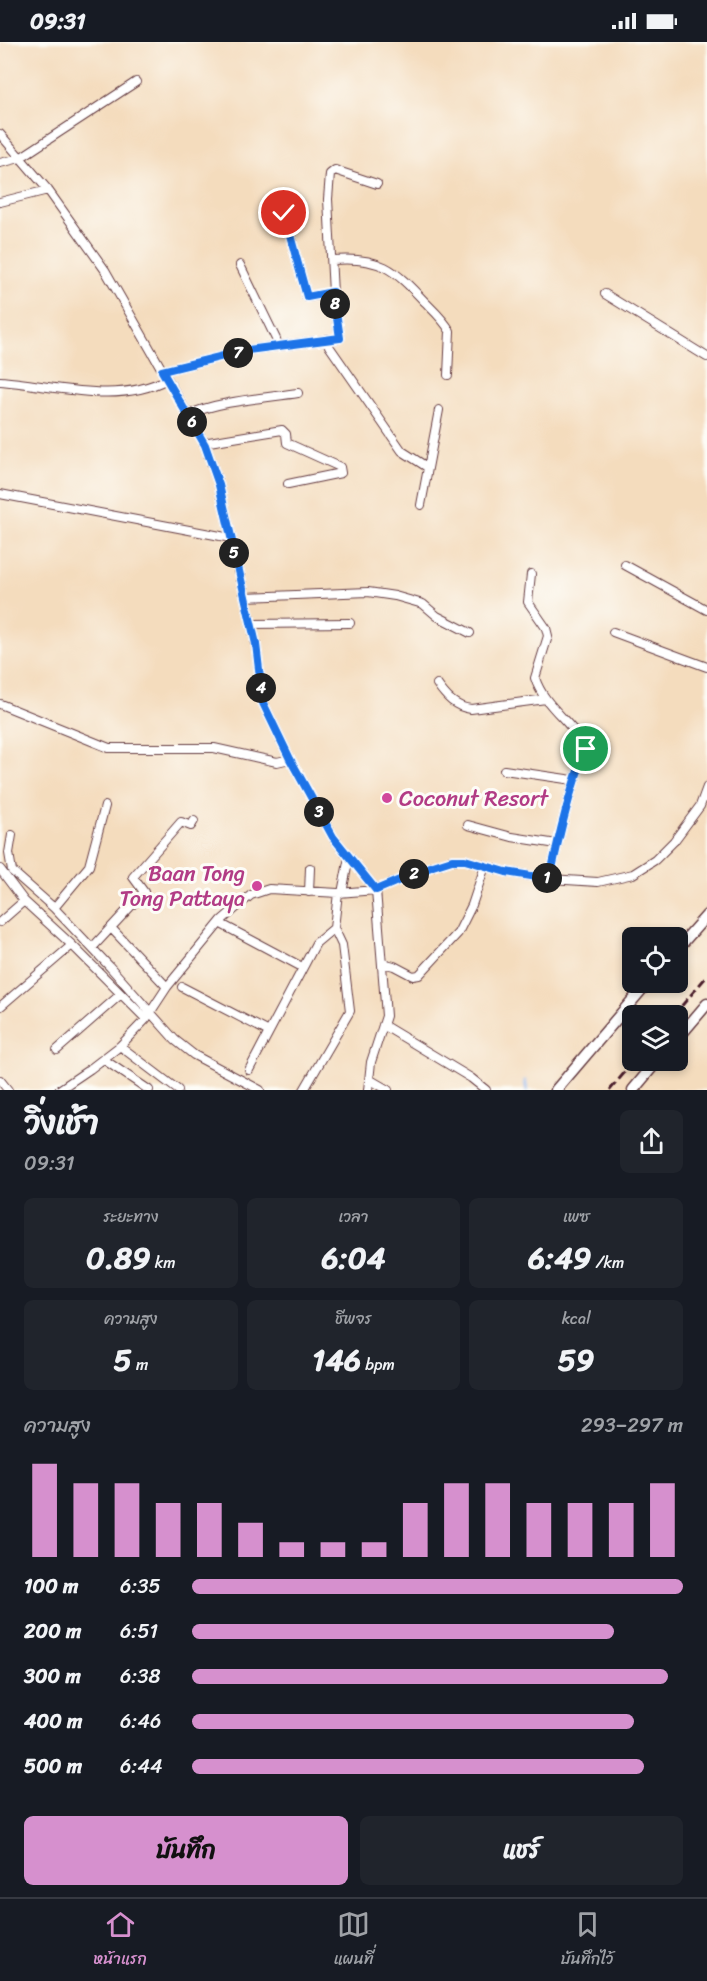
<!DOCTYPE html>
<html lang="th">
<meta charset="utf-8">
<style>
body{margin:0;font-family:Sriracha,"Playpen Sans Thai",sans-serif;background:#20242c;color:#f1f3f6;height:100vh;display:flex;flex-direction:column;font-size:22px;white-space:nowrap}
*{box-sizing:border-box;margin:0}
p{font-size:20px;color:#9ea1a6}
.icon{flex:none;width:33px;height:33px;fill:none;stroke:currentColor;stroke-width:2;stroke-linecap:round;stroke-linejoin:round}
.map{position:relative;height:1048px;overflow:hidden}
.sheet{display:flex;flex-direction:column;background:#171b24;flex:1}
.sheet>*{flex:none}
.fabs{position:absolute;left:622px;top:885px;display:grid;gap:12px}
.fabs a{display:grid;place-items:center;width:66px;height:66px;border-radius:9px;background:#171b24;box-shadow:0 3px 9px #0003;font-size:30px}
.pin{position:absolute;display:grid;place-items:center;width:51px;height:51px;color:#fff;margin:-26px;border:3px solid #fff;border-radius:50%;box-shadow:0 2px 6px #0007}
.km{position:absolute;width:30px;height:30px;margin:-15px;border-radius:50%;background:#222;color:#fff;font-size:16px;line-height:30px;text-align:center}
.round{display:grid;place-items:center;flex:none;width:63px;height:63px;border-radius:9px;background:#20242c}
.head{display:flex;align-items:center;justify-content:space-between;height:102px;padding:0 24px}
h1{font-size:33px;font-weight:700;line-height:45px}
.stats{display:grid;grid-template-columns:repeat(3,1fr);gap:9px;height:102px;padding:6px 24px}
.stats div{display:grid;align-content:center;border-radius:9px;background:#20242c;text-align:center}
.stats b{font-size:30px;font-weight:700}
.stats small{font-size:16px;font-weight:400}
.stats p{font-size:16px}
.chart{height:168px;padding:12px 24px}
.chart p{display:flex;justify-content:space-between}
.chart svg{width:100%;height:108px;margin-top:6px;stroke:#d690ce;stroke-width:6}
.button{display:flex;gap:12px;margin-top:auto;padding:12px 24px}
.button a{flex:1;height:69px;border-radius:9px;background:#d690ce;color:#111;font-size:24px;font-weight:700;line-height:69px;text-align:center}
.button a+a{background:#20242c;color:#f1f3f6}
ul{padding:0 24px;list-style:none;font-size:20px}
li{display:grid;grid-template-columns:96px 72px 1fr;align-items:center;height:45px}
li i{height:15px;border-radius:8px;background:#d690ce}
.status{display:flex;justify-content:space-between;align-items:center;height:42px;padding:0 30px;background:#171b24;direction:ltr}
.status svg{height:16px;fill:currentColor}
.tab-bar{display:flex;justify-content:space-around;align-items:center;height:84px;border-top:2px solid #363941;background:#171b24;font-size:16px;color:#9ea1a6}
.tab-bar a{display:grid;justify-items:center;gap:3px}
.tab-bar .selected{color:#d690ce}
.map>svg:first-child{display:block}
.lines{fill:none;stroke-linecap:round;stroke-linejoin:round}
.stream{stroke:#88b7f3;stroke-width:3}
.minor-casing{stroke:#643b41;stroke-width:10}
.tertiary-casing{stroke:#643b41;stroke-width:13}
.minor{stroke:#fff;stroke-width:8}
.tertiary{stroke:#fff;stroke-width:10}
.rail{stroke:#4a1f2b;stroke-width:3;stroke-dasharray:9 4.5;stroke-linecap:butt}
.route-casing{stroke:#fff;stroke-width:12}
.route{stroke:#1a73e8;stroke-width:8}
.hotel-dot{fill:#d1479c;stroke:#fdfcf7;stroke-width:2}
.labels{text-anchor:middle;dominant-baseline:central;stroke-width:6;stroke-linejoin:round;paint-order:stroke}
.hotel-label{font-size:22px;fill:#b23c85;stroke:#fdfcf7;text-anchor:start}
</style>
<div class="status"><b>09:31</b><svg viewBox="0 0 49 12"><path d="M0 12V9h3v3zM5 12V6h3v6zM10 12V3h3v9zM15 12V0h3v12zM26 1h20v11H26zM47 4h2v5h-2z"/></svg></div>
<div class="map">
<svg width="707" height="1048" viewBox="0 0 707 1048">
<rect width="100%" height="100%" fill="#fdfcf7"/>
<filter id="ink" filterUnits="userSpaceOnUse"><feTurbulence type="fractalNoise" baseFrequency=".0167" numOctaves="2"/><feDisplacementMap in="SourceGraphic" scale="12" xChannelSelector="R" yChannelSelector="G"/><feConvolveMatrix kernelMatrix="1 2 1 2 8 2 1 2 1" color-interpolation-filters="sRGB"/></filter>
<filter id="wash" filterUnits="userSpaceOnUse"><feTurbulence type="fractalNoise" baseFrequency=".008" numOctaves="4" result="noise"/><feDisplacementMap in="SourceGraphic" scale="24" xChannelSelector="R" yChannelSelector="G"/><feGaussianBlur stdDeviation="1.35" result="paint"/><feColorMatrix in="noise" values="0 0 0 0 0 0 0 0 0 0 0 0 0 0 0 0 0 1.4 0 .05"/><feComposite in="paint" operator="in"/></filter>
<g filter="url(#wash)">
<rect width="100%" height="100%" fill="#f4dcbd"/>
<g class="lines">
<path class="stream" d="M 525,1039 L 527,1048"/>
</g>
</g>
<g filter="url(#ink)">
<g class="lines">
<defs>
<path id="minor" d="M 0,92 L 48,148 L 105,228 L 205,403 L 219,443 L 256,602 L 263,661 L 290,717 L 333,795 L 376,848 L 386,974 L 371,1020 L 368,1048
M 0,121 L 20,116 L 136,40
M 0,160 L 48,148
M 284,171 L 307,255 L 333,251
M 332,218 C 380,214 394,227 425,260 C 434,269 444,278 450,289 L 448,333
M 240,223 L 276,297 L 278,304
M 605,252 L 707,315
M 327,297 L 329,304 L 402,409 L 427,425
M 162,329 L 248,308 L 340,296 L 333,251 L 328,157 L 330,132 L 335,128 L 377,142
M 0,339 C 54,343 117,364 167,337
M 188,373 C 217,359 265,356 298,351
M 205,403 L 209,400 L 282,388 L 286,392 L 287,401 L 340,425 L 341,431 L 288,442
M 0,452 L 231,496
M 421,463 L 439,368
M 625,523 L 707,568
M 531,532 L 528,560 L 546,586 L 548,594 L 535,636 C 544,665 573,680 586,707 C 569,749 559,792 550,837
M 245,555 L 368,550 L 395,554 L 423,562 L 437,574 L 470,591
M 251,582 L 350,581
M 613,590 L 707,625
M 437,642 C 446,655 455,665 471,667 L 546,657
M 0,662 L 109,706 L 214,706 L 277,720 L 290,717
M 504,728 L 573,738
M 468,783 L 512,795 L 557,802
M 12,793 L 9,811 L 12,829 L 54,866 L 110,925 L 175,998 L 194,1013 L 260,1048
M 0,827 L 24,859 L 72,903 L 146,977
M 309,850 L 310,826
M 342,851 L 349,815
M 54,866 L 89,824 L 105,764
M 0,880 L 24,859
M 223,883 L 302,925
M 114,889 L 167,945
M 92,906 L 144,850 L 133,835 L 181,780 L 191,784 L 194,779
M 382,921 L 394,924 L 413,934 L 419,933 L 458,891 L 472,863 L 485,824
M 182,945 L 269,990
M 1,964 L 72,903
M 383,983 L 471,1036 L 486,1048
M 120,1004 L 178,1048
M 57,1008 L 121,952
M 103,1017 L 149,1048
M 249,1028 L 316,901 L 334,886
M 369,1037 L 388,1048
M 0,1038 L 8,1048
M 59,1048 L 90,1027 L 120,1004 L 146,977 L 167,945 L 222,878 L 251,853 L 269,847 L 338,851 L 376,848 L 433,824 L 452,818 L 465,818 L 506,830 L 550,837 L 598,840 L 633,832 L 655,818 L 674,799 L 700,764 L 707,745
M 304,1048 L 350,969 L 342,903 L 334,886 L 338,851"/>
<path id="tertiary" d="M 678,906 L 707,873
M 678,996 L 707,962
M 556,1048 L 648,940
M 633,1048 L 658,1018"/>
</defs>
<use href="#minor" class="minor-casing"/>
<use href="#tertiary" class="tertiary-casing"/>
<use href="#minor" class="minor"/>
<use href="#tertiary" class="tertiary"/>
<path class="rail" d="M 673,974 L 707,934
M 610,1048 L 635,1018"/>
</g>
</g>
<g class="lines" filter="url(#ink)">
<defs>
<path id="route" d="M 284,171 L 307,255 L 333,250 L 340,296 L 248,308 L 162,329 L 205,403 L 219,443 L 256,602 L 263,661 L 290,717 L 333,795 L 376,848 L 433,824 L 452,818 L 465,818 L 506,830 L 550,837 C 559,792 569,749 586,707"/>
</defs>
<use href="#route" class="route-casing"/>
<use href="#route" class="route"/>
</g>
<g class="hotel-dot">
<circle cx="387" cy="756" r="6"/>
<circle cx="257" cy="844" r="6"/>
</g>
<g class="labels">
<g class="hotel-label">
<text x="399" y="756">Coconut Resort</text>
<text x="245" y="831" text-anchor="end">Baan Tong<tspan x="245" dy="25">Tong Pattaya</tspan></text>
</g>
</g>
</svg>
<div class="fabs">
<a><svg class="icon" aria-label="locate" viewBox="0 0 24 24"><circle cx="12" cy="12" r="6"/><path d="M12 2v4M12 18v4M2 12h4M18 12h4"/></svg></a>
<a><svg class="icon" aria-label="layers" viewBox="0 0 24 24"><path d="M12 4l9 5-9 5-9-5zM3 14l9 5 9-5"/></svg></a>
</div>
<div class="pin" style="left:586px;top:707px;background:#1e9e55"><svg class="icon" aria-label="arrive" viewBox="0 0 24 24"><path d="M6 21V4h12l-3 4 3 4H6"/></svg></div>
<div class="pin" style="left:284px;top:171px;background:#d93025"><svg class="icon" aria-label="check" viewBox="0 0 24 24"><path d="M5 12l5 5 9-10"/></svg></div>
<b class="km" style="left:547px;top:836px">1</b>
<b class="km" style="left:414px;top:832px">2</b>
<b class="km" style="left:319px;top:770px">3</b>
<b class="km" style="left:261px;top:646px">4</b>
<b class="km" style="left:234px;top:511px">5</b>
<b class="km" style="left:192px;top:380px">6</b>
<b class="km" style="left:238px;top:311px">7</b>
<b class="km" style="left:335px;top:262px">8</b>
</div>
<section class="sheet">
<div class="head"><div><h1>วิ่งเช้า</h1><p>09:31</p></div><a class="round"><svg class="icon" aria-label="share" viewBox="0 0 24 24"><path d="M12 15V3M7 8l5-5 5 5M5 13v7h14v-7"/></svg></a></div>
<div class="stats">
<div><p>ระยะทาง</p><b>0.89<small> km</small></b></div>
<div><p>เวลา</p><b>6:04</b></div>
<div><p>เพซ</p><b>6:49<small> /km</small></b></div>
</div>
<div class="stats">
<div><p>ความสูง</p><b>5<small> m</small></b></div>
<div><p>ชีพจร</p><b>146<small> bpm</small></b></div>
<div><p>kcal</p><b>59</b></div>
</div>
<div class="chart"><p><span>ความสูง</span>293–297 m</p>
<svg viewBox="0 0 160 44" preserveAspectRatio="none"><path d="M5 44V6M15 44V14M25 44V14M35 44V22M45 44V22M55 44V30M65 44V38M75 44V38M85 44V38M95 44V22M105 44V14M115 44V14M125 44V22M135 44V22M145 44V22M155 44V14"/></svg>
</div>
<ul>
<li><b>100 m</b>6:35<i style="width:100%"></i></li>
<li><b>200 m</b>6:51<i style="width:86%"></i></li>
<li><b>300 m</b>6:38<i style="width:97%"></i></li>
<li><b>400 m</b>6:46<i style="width:90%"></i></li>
<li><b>500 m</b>6:44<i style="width:92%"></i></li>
</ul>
<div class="button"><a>บันทึก</a><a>แชร์</a></div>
</section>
<nav class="tab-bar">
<a class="selected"><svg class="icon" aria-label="home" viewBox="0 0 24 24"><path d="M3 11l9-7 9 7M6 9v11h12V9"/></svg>หน้าแรก</a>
<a><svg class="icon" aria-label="map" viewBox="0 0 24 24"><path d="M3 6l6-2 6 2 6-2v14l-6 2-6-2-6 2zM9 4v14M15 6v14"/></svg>แผนที่</a>
<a><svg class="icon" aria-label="saved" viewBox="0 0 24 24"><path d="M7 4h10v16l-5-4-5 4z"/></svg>บันทึกไว้</a>
</nav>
